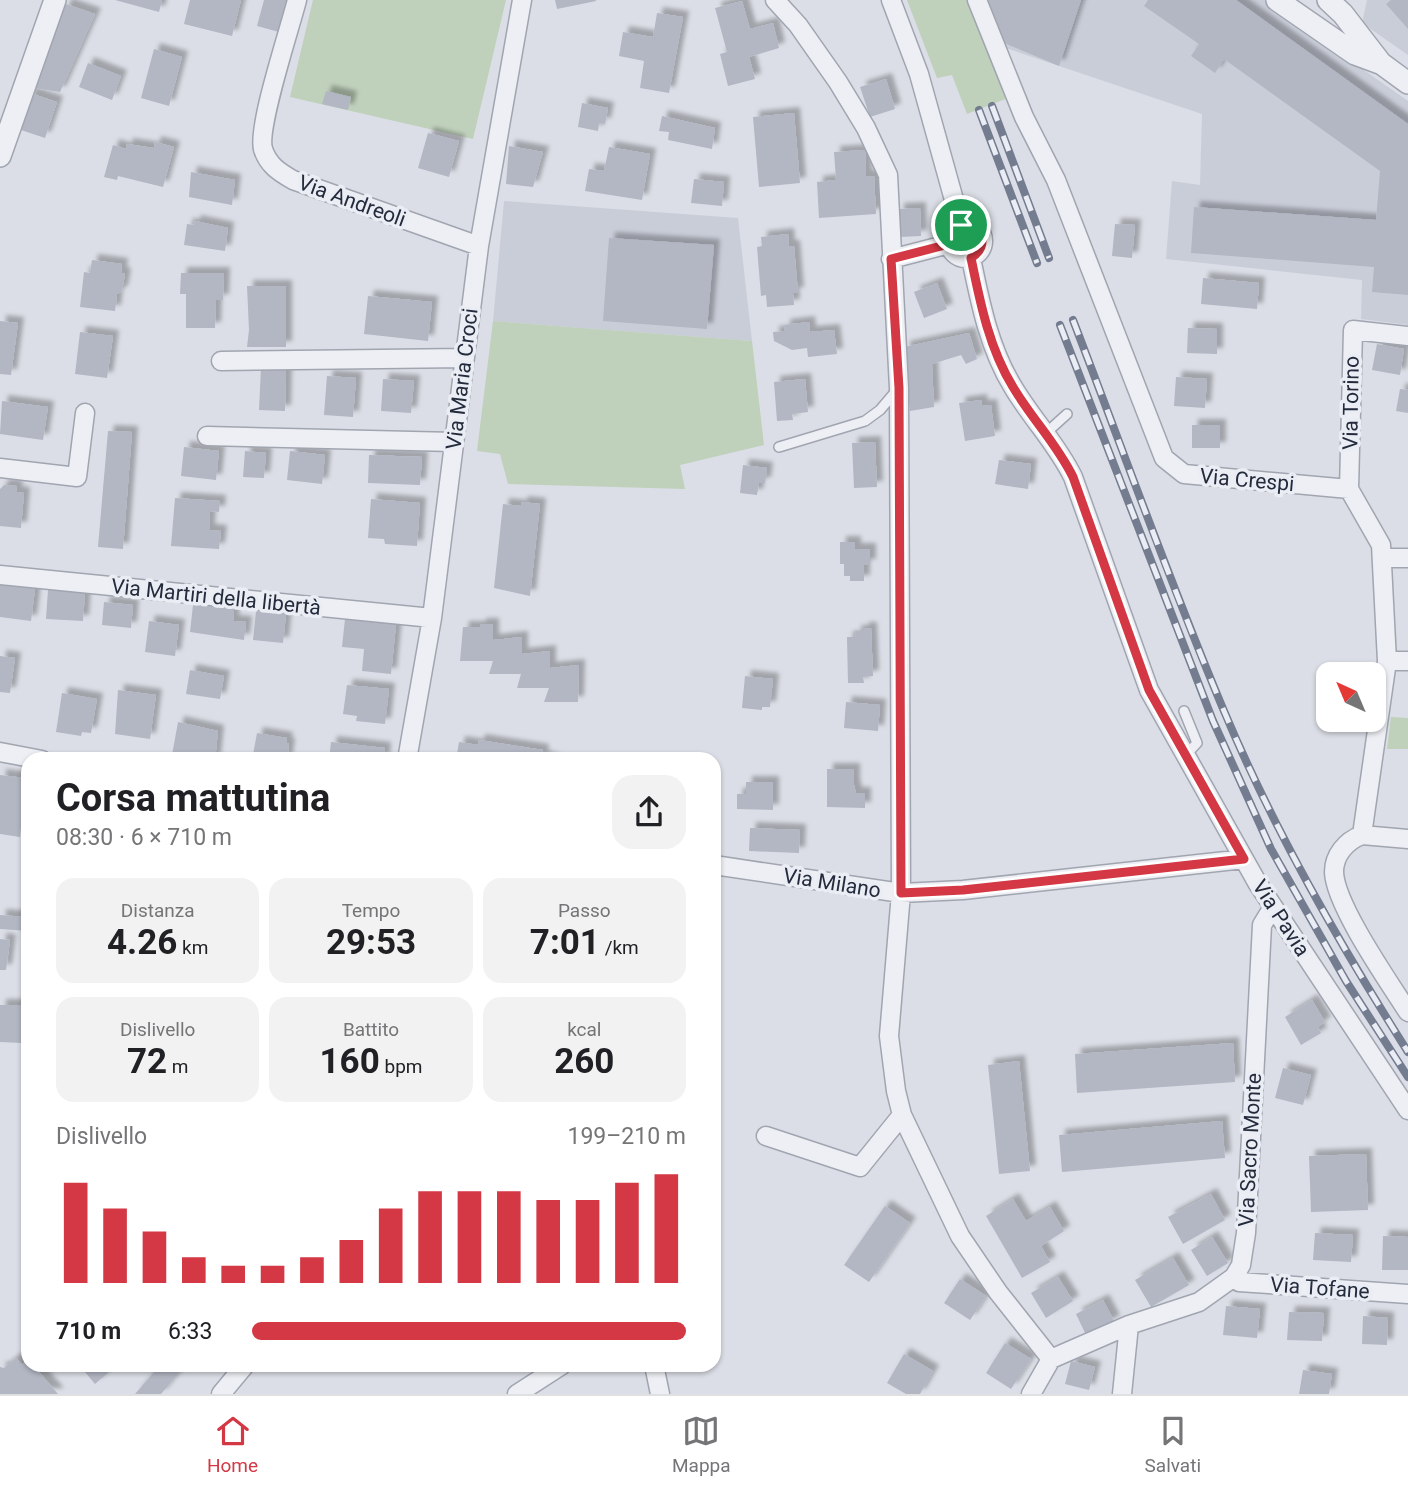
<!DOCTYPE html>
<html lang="it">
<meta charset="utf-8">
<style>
body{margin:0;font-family:Roboto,sans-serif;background:#f2f2f2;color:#202124;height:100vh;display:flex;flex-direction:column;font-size:26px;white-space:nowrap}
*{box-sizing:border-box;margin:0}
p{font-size:23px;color:#757577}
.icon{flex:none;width:38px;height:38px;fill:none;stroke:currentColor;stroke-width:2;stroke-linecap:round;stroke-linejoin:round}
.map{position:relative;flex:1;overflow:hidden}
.details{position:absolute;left:21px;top:752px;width:700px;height:620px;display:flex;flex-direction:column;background:#fff;border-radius:21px;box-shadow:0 2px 5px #0004}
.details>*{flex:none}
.needle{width:46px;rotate:316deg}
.tools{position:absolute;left:1316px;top:662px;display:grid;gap:14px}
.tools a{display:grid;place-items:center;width:70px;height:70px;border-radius:14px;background:#fff;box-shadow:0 2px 5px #0004;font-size:35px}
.pin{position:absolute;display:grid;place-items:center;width:60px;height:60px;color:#fff;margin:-30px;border:4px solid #fff;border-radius:50%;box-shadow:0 2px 7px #0007}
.round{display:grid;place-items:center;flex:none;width:74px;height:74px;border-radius:21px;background:#f2f2f2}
.headline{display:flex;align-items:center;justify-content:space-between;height:119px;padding:0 35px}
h1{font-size:38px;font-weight:700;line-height:52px}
.figures{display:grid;grid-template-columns:repeat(3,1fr);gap:10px;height:119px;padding:7px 35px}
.figures div{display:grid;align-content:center;border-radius:18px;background:#f2f2f2;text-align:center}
.figures b{font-size:35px;font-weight:700}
.figures small{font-size:19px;font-weight:400}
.figures p{font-size:19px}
.chart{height:196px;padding:14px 35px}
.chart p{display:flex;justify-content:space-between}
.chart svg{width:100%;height:126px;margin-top:7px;stroke:#d33844;stroke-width:6}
ul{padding:0 35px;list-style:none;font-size:23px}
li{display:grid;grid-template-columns:112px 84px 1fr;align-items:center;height:52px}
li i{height:18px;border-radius:9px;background:#d33844}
.tab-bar{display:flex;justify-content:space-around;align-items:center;height:98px;border-top:2px solid #e0e0e0;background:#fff;font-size:19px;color:#757577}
.tab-bar a{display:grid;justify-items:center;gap:4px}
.tab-bar .selected{color:#d33844}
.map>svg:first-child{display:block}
.built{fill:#c9cdd8}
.green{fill:#bfd0bb}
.building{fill:#b2b7c3;filter:url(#shadow)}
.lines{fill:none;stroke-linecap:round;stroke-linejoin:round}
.service-casing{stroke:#a0a5b0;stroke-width:12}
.minor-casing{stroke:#a0a5b0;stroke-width:21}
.tertiary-casing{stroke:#a0a5b0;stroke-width:24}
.service{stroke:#edeff4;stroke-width:9}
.minor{stroke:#edeff4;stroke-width:18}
.tertiary{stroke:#edeff4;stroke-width:21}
.rail-casing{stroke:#747c90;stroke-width:8}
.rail{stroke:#eaedf4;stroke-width:5;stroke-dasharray:16;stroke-linecap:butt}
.route-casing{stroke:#fff;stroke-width:14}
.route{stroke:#d33844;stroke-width:9}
.labels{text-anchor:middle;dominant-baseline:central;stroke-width:7;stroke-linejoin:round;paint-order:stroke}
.street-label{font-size:21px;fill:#242b3c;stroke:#eaedf4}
</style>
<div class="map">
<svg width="1408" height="1394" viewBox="0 0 1408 1394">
<defs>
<filter id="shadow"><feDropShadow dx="6" dy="-6" stdDeviation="2" flood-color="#0004"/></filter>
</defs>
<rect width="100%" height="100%" fill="#dbdee6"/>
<path class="built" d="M 980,0 L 1264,0 L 1408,101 L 1408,325 L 1361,319 L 1362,280 L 1166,259 L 1172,181 L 1200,185 L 1202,114 L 997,45 Z
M 1367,0 L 1408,0 L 1408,55 L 1362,23 Z
M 504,201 L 738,218 L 752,341 L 493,321 Z"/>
<path class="green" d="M 313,0 L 506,0 L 473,139 L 290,97 Z
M 907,0 L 969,0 L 1008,98 L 967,114 L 952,75 L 937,78 Z
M 493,321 L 752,341 L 764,445 L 680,465 L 685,489 L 508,484 L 500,454 L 477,451 Z
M 1391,717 L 1408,718 L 1408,749 L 1387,749 Z"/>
<path class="building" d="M 115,0 L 162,0 L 159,12 Z
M 190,0 L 241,0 L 232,36 L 184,24 Z
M 264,0 L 287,0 L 279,32 L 257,26 Z
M 555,0 L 596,0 L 596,1 L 557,9 Z
M 983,0 L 1081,0 L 1059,66 L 997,40 Z
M 1148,0 L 1236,0 L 1408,124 L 1408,295 L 1372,292 L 1374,267 L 1191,253 L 1194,207 L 1376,220 L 1380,171 L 1224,59 L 1215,73 L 1191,56 L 1199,44 L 1144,6 Z
M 1391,0 L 1408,0 L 1408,29 L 1386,4 Z
M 742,1 L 750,29 L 773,23 L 779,48 L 749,57 L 755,79 L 728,86 L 720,54 L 727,52 L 715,8 Z
M 66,4 L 95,14 L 60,92 L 33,88 Z
M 657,13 L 683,17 L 669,93 L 640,88 L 644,61 L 619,56 L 623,32 L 653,37 Z
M 154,49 L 182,57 L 169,106 L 141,98 Z
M 88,63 L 121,76 L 112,100 L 79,87 Z
M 886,79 L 895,109 L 870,117 L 860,87 Z
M 326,91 L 351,97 L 348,110 L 322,104 Z
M 30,93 L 57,102 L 45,138 L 18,129 Z
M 582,103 L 608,108 L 605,124 L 599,123 L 598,131 L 578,127 Z
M 794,113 L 800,183 L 759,187 L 753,117 Z
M 662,116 L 715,128 L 712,149 L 668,140 L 669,132 L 659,131 Z
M 428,133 L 459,141 L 449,177 L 418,168 Z
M 155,142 L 174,147 L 163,187 L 118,176 L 117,180 L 104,177 L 113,145 L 126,149 L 127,144 L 154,148 Z
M 509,146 L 543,152 L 533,187 L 506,184 Z
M 609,147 L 650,154 L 642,200 L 585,191 L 589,169 L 604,171 Z
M 865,150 L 866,176 L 874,176 L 876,214 L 819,218 L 817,182 L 836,180 L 834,152 Z
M 191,172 L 235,180 L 232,205 L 189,197 Z
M 694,179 L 724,182 L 722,206 L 691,203 Z
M 920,208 L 921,236 L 899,237 L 898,209 Z
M 195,221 L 228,228 L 225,251 L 184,245 L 187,224 L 194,225 Z
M 1115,224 L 1135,225 L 1132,258 L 1112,256 Z
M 788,234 L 789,246 L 794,246 L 798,293 L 793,293 L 794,305 L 767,307 L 766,295 L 761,296 L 757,247 L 762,246 L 761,237 Z
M 609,238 L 714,245 L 707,329 L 603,321 Z
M 92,260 L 122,264 L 121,273 L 125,274 L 122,291 L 117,294 L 115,311 L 80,307 L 84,272 L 90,273 Z
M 181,273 L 224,273 L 223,300 L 216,300 L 215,328 L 186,328 L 186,294 L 180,294 Z
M 1203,278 L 1259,283 L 1257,309 L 1201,304 Z
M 937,283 L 947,309 L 924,318 L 914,292 Z
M 247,286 L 286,286 L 286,347 L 247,347 L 249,330 Z
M 368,296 L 432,302 L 428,341 L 364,334 Z
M 0,321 L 18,323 L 11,375 L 0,374 Z
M 809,322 L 810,332 L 834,330 L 837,354 L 808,357 L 807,348 L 792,350 L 774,341 L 773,332 L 785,331 L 784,325 Z
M 1188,328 L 1217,329 L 1217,354 L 1187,353 Z
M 80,332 L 113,336 L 107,378 L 75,374 Z
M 969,333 L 977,359 L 966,364 L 961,355 L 932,364 L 934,407 L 910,411 L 904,347 Z
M 1377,344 L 1404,349 L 1400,375 L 1372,370 Z
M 261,367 L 286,368 L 285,411 L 259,410 Z
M 327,376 L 356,378 L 353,417 L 324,415 Z
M 1176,377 L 1207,379 L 1205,408 L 1174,406 Z
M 383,379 L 414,381 L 411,413 L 381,411 Z
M 805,379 L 808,412 L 792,414 L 793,420 L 777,421 L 774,382 Z
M 1400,389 L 1408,390 L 1408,413 L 1396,411 Z
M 981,400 L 982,406 L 991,405 L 995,436 L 965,441 L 959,403 Z
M 2,401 L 48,407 L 43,440 L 0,434 Z
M 1192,425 L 1220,425 L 1220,448 L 1192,448 Z
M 108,431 L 132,432 L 123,549 L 98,547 Z
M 875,442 L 877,487 L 854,488 L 852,443 Z
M 184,447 L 219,451 L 216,480 L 181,476 Z
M 245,451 L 266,453 L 264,478 L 243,477 Z
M 290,451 L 325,455 L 322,484 L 287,480 Z
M 369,455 L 422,457 L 420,485 L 368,483 Z
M 999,460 L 1031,464 L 1028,489 L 995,484 Z
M 743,465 L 767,468 L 765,483 L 759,483 L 757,495 L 740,493 Z
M 4,485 L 17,486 L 16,492 L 24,493 L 21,528 L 0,526 L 0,489 Z
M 175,498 L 220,501 L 219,512 L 210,511 L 209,530 L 221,531 L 219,549 L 171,546 Z
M 371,499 L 420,503 L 417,546 L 385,544 L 384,539 L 368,538 Z
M 522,502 L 540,504 L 530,596 L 494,588 L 503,504 L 521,506 Z
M 840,542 L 855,542 L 855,549 L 870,549 L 870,565 L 864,565 L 864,581 L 850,581 L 850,576 L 844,576 L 844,564 L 840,564 Z
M 0,584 L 35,589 L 31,621 L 0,617 Z
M 48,590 L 85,592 L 83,621 L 46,619 Z
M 104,602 L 133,605 L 131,628 L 102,625 Z
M 193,605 L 234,609 L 233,621 L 246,622 L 244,640 L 190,632 Z
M 256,611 L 286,614 L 283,643 L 253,640 Z
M 345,619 L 396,624 L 391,674 L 362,671 L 364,649 L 342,647 Z
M 149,621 L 179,625 L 175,656 L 145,652 Z
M 480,624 L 493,624 L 493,640 L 522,637 L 522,654 L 550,651 L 550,668 L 579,665 L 578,702 L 544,702 L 549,688 L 517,688 L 521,674 L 489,674 L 493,661 L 460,661 L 463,627 L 480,627 Z
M 863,628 L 871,628 L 873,676 L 863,677 L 864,683 L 848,683 L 847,637 L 856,637 L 855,631 L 863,631 Z
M 0,656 L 15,658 L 10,693 L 0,692 Z
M 190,670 L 224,676 L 220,699 L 186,694 Z
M 745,676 L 773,679 L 770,707 L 762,707 L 762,710 L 742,708 Z
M 347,685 L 389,689 L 385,724 L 356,721 L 357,716 L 343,714 Z
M 118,690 L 156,695 L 150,739 L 115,734 Z
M 62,693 L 97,699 L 91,733 L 82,732 L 81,736 L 56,732 Z
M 846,702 L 880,705 L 878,731 L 844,728 Z
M 178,722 L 218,731 L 215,760 L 189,760 L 172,755 Z
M 257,733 L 287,738 L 286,743 L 289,744 L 287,760 L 252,760 Z
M 479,740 L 543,750 L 542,756 L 556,760 L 456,760 L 459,742 L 478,745 Z
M 331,742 L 385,748 L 384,760 L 329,760 Z
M 827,769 L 854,769 L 854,785 L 856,793 L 865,793 L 865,808 L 827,807 Z
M 0,775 L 25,778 L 20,837 L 0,834 Z
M 746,782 L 773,782 L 773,810 L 737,809 L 737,794 L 746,794 Z
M 750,828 L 800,830 L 799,853 L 749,851 Z
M 0,915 L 26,917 L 28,931 L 0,929 Z
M 0,939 L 10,940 L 6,970 L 0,970 Z
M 1312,1000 L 1325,1022 L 1318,1027 L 1321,1033 L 1301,1045 L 1285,1017 Z
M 0,1005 L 23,1005 L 22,1043 L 0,1042 Z
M 1233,1043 L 1235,1082 L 1077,1093 L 1075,1054 Z
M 1019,1061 L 1030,1171 L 999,1174 L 988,1065 Z
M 1283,1068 L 1311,1075 L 1303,1105 L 1275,1098 Z
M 1222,1121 L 1225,1158 L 1062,1172 L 1059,1135 Z
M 1366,1154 L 1368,1210 L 1311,1212 L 1309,1156 Z
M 1211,1194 L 1225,1220 L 1183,1244 L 1168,1217 Z
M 1013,1199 L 1026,1221 L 1050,1207 L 1064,1231 L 1041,1246 L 1050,1262 L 1022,1278 L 986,1216 Z
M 885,1206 L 910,1223 L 869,1282 L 844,1265 Z
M 1315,1233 L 1353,1235 L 1351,1262 L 1313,1260 Z
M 1383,1236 L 1408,1237 L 1408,1270 L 1382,1270 Z
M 1212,1237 L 1228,1263 L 1207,1276 L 1191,1250 Z
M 1173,1258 L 1189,1285 L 1151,1307 L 1135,1280 Z
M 1058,1277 L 1073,1301 L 1046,1318 L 1031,1293 Z
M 960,1279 L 986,1296 L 970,1320 L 944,1303 Z
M 1103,1300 L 1114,1321 L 1086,1335 L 1076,1314 Z
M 1226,1306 L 1260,1309 L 1257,1338 L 1223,1335 Z
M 1289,1312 L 1324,1313 L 1322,1341 L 1287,1340 Z
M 1363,1316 L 1388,1318 L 1387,1345 L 1362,1344 Z
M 1005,1343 L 1031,1359 L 1011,1389 L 986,1373 Z
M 904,1354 L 933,1371 L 920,1394 L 906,1394 L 887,1383 Z
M 16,1358 L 22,1365 L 28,1360 L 28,1365 L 33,1365 L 58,1394 L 0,1394 L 0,1367 L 4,1368 Z
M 1071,1361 L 1095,1367 L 1089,1390 L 1065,1384 Z
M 79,1365 L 117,1365 L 95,1384 Z
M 160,1365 L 180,1365 L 183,1368 L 161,1394 L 135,1394 Z
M 1303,1370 L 1332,1374 L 1329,1394 L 1299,1394 Z"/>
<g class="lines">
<defs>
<path id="service" d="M 1046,433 L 1067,414
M 779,447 L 865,421 L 880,410 L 897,390
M 1184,711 L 1197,743 L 1185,756"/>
<path id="minor" d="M 297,0 C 290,28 257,127 263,149 C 268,165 279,172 293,180 L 479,246
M 775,0 L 798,25 L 838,82 L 866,128 L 888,175 L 899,388 L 901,893 L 889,1036 L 896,1091 L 902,1115 L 960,1236 L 998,1292 L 1051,1359
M 891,0 L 919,74 L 961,225
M 977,0 L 1024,117 L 1056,180 L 1164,458 L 1184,474 L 1349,489 L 1381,545 L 1387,661 L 1362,835 L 1408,839
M949 241a17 17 0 1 1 34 0a17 17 0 1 1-34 0Z
M 971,258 C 980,302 989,348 1013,387 C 1032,419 1057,444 1073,477 L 1149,690 L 1258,884 L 1408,1110
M 891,259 L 949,244
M 221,361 L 465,358
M 207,436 L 454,442
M 0,468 L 77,477 L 85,413
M 1349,489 L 1353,330 L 1408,336
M 1382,558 L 1408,558
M 0,575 L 432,618
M 1387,661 L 1408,661
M 0,752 L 42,760
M 407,760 L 432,618 L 479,246 L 522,0
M 1362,835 C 1346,841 1334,855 1334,872 C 1335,905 1389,982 1408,1012
M 714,865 L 901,893 L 963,890 L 1244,859
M 766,1136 L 860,1167 L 902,1115
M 1234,1277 L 1239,1282 L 1408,1294
M 654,1365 L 660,1394
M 221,1394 L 245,1365
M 517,1394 L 562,1365
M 1031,1394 L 1051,1359 L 1129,1325 L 1199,1302 L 1234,1277 L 1241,1265 L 1246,1233 L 1262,925 L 1273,907
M 1122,1394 L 1129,1325"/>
<path id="tertiary" d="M 1277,0 L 1355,54 L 1382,64 L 1408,83
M 1328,0 L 1343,14 L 1380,62
M 0,156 L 55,0"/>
</defs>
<use href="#service" class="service-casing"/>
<use href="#minor" class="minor-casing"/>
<use href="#tertiary" class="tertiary-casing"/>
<use href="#service" class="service"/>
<use href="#minor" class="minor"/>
<use href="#tertiary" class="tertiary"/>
<defs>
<path id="rail" d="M 992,106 L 1049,258
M 979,110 L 1037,263
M 1073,320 C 1123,450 1170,583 1224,711 C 1274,830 1339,943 1408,1052
M 1060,325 L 1213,721 L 1271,849 L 1346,981 L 1408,1077"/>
</defs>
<use href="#rail" class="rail-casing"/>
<use href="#rail" class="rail"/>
</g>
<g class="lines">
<defs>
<path id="route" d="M 969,224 C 986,232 986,248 971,258 C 980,302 989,348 1013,387 C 1032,419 1057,444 1073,477 L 1149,690 L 1244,859 L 963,890 L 901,893 L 899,388 L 891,259 L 949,244 L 956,227 Z"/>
</defs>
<use href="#route" class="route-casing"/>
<use href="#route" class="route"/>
</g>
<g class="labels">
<g class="street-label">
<text transform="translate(352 201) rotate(20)">Via Andreoli</text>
<text transform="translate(462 379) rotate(-83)">Via Maria Croci</text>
<text transform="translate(1351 403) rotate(-89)">Via Torino</text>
<text transform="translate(1247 480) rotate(5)">Via Crespi</text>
<text transform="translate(216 597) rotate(6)">Via Martiri della libertà</text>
<text transform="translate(832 883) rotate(9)">Via Milano</text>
<text transform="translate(1281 918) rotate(57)">Via Pavia</text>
<text transform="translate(1250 1150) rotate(-87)">Via Sacro Monte</text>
<text transform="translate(1320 1288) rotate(4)">Via Tofane</text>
</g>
</g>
</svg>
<div class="tools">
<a><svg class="needle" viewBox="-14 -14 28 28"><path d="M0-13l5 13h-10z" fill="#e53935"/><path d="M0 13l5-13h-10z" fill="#757577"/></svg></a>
</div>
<div class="pin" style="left:961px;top:225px;background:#1e9e55"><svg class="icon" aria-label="arrive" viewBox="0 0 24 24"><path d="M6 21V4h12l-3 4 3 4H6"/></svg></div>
<section class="details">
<div class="headline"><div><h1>Corsa mattutina</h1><p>08:30 · 6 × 710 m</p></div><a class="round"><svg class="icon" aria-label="share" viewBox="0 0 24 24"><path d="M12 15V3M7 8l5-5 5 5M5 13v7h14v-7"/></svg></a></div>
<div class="figures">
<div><p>Distanza</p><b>4.26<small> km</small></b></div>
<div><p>Tempo</p><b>29:53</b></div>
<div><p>Passo</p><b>7:01<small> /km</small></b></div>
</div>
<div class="figures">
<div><p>Dislivello</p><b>72<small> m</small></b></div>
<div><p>Battito</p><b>160<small> bpm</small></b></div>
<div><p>kcal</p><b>260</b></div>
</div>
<div class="chart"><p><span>Dislivello</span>199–210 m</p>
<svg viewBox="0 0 160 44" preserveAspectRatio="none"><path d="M5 44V9M15 44V18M25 44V26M35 44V35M45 44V38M55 44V38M65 44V35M75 44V29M85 44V18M95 44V12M105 44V12M115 44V12M125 44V15M135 44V15M145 44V9M155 44V6"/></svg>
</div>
<ul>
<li><b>710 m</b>6:33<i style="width:100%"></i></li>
</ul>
</section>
</div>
<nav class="tab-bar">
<a class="selected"><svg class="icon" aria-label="home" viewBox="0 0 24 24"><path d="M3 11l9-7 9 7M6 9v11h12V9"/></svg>Home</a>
<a><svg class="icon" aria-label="map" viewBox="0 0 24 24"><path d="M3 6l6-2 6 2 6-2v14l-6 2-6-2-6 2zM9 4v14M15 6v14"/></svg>Mappa</a>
<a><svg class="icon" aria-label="saved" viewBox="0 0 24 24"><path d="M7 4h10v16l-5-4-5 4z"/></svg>Salvati</a>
</nav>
